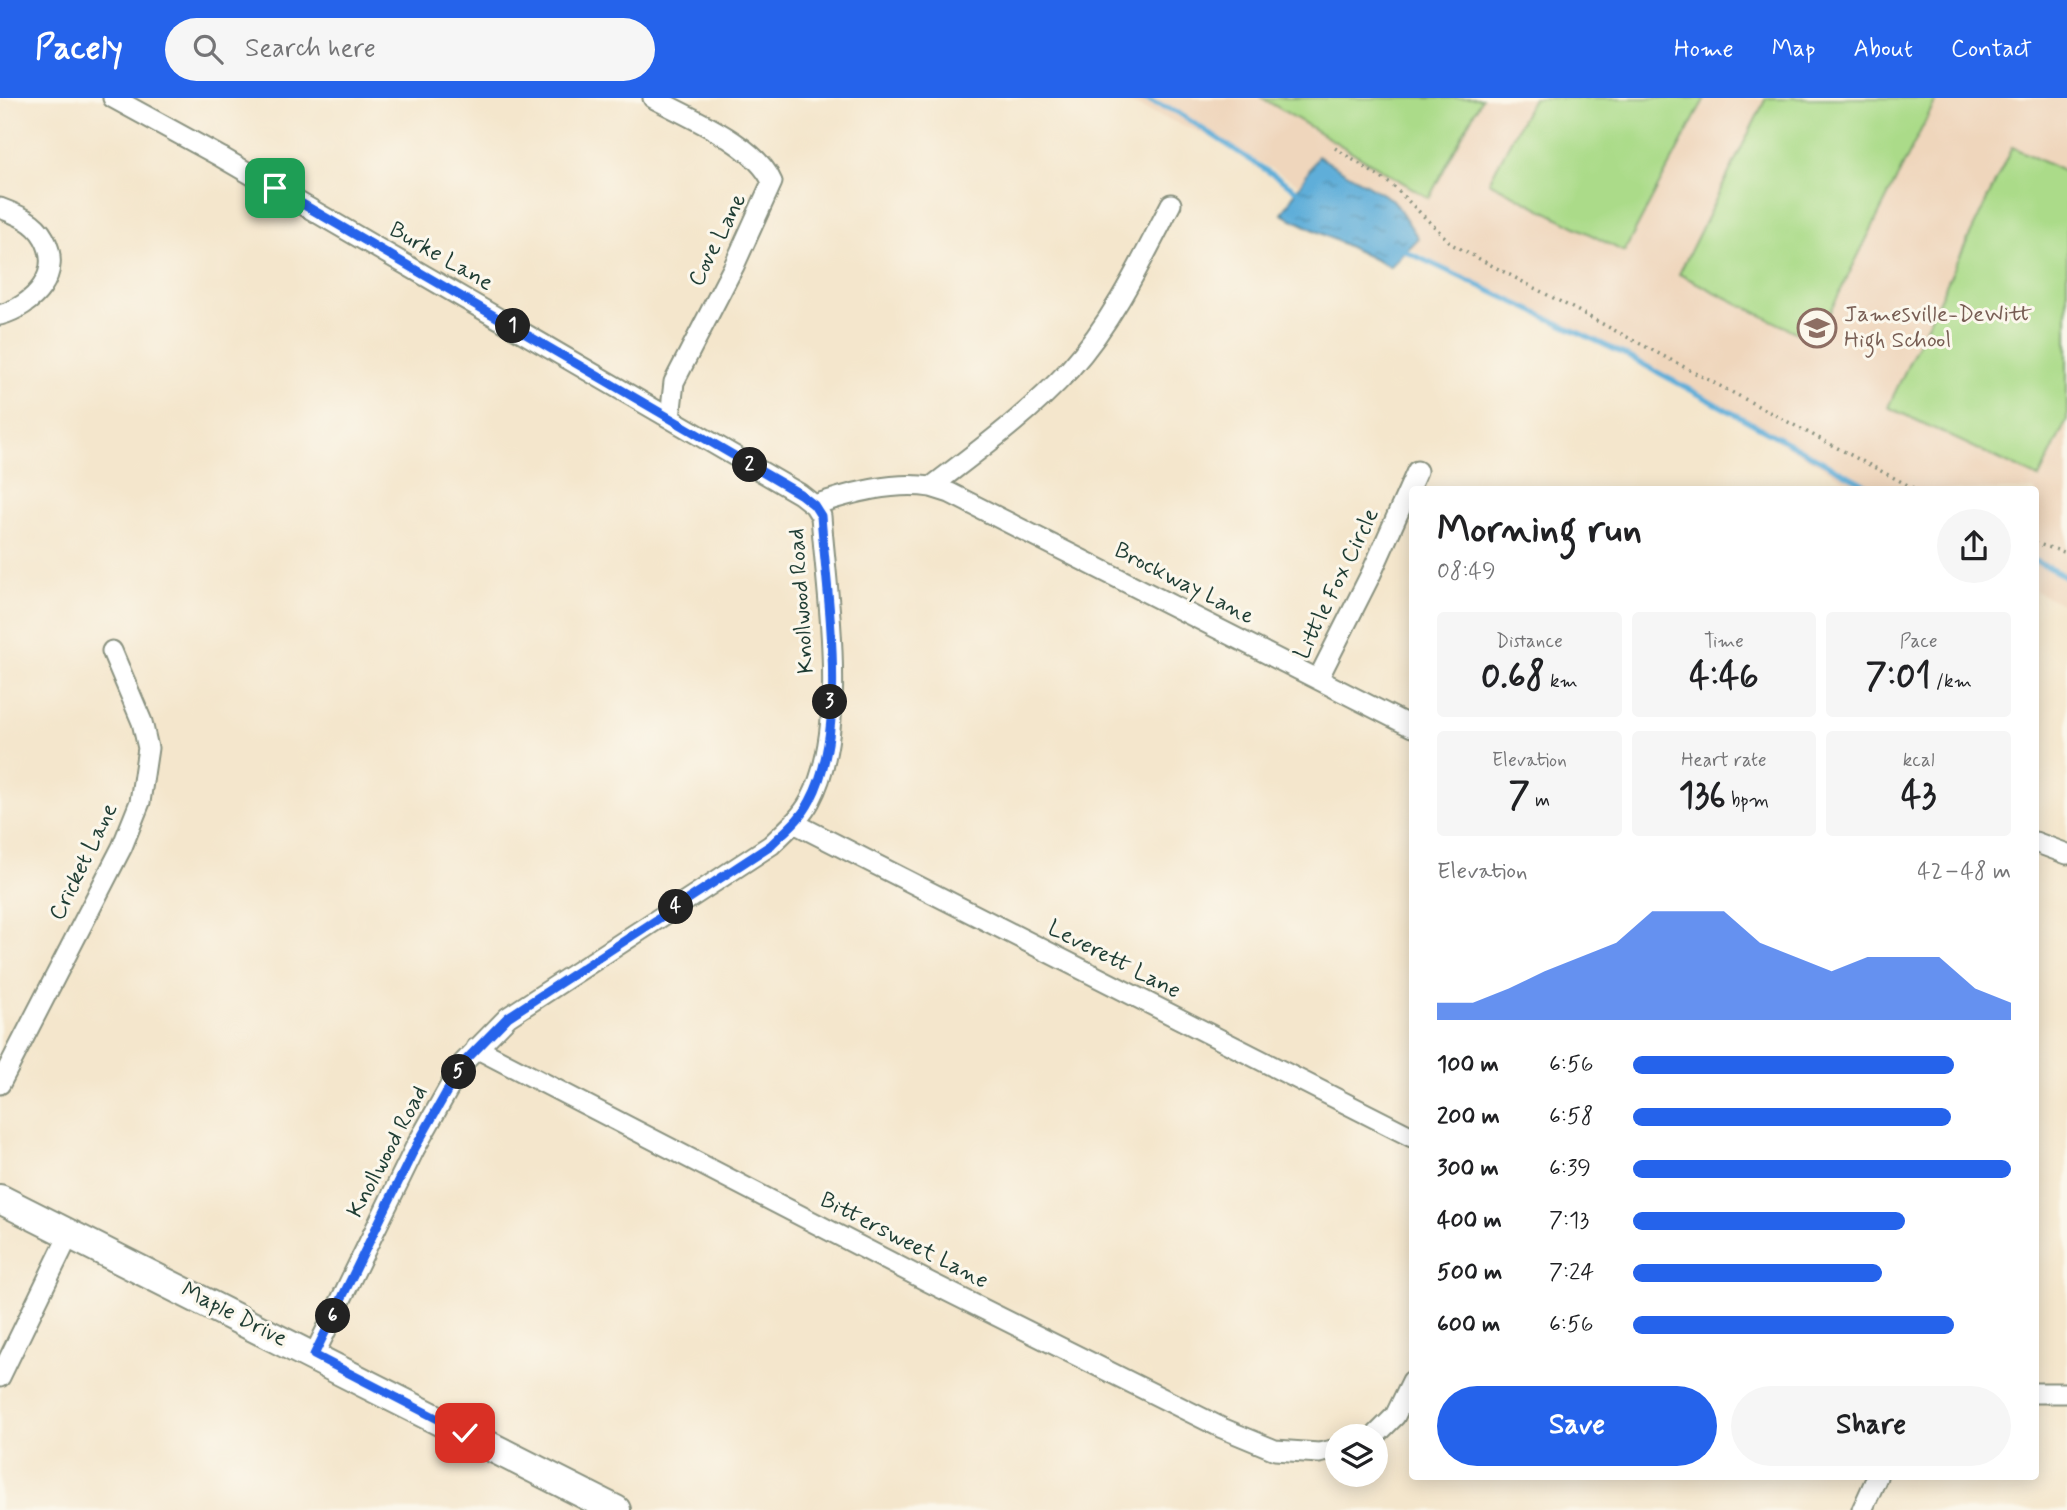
<!DOCTYPE html>
<meta charset="utf-8">
<style>
body{margin:0;font-family:Mynerve,sans-serif;background:#f6f6f6;color:#202124;height:100vh;display:flex;flex-direction:column;font-size:26px;white-space:nowrap}
*{box-sizing:border-box;margin:0}
p{font-size:23px;color:#757577}
.icon{flex:none;width:38px;height:38px;fill:none;stroke:currentColor;stroke-width:2;stroke-linecap:round;stroke-linejoin:round}
.map{position:relative;flex:1;overflow:hidden}
.drawer{position:absolute;left:1409px;top:388px;width:630px;height:994px;display:flex;flex-direction:column;background:#fff;border-radius:7px;box-shadow:0 4px 18px #0003}
.drawer>*{flex:none}
.tools{position:absolute;left:1325px;top:1326px;display:grid;gap:14px}
.tools a{display:grid;place-items:center;width:63px;height:63px;border-radius:50%;background:#fff;box-shadow:0 4px 18px #0003;font-size:35px}
.pin{position:absolute;display:grid;place-items:center;width:60px;height:60px;color:#fff;margin:-30px;border-radius:14px;box-shadow:0 4px 10px #0006}
.km{position:absolute;width:35px;height:35px;margin:-18px;border-radius:50%;background:#222;color:#fff;font-size:19px;line-height:35px;text-align:center}
.round{display:grid;place-items:center;flex:none;width:74px;height:74px;border-radius:37px;background:#f6f6f6}
.head{display:flex;align-items:center;justify-content:space-between;height:119px;padding:0 28px}
h1{font-size:38px;font-weight:800;line-height:52px}
.figures{display:grid;grid-template-columns:repeat(3,1fr);gap:10px;height:119px;padding:7px 28px}
.figures div{display:grid;align-content:center;border-radius:7px;background:#f6f6f6;text-align:center}
.figures b{font-size:35px;font-weight:800}
.figures small{font-size:19px;font-weight:400}
.figures p{font-size:19px}
.chart{height:196px;padding:14px 28px}
.chart p{display:flex;justify-content:space-between}
.chart svg{width:100%;height:126px;margin-top:7px;fill:#2563eb;opacity:.7}
.button{display:flex;gap:14px;margin-top:auto;padding:14px 28px}
.button a{flex:1;height:80px;border-radius:42px;background:#2563eb;color:#fff;font-size:28px;font-weight:800;line-height:80px;text-align:center}
.button a+a{background:#f6f6f6;color:#202124}
ul{padding:0 28px;list-style:none;font-size:23px}
li{display:grid;grid-template-columns:112px 84px 1fr;align-items:center;height:52px}
li i{height:18px;border-radius:9px;background:#2563eb}
header{display:flex;align-items:center;gap:42px;box-sizing:border-box;height:98px;padding:0 35px;background:#2563eb;color:#fff}
header strong{font-size:33px}
nav{display:flex;gap:38px;margin-inline-start:auto;font-size:24px}
.search{width:490px;height:63px;background:#f6f6f6;display:flex;align-items:center;gap:18px;box-sizing:border-box;padding:0 24px;border-radius:38px;color:#757577;font-size:26px}
.map>svg:first-child{display:block}
.built{fill:#efd6bc}
.green{fill:#abdb89;stroke:#658c5e;stroke-width:2}
.water{fill:url(#water-ripples);stroke:#3f7686;stroke-width:2}
.lines{fill:none;stroke-linecap:round;stroke-linejoin:round}
.stream{stroke:#5faed9;stroke-width:5}
.street-casing{stroke:#8a9280;stroke-width:23}
.secondary-casing{stroke:#8a9280;stroke-width:32}
.path{stroke:#8a9280;stroke-width:3.5;stroke-dasharray:2 5;stroke-linecap:butt}
.street{stroke:#fff;stroke-width:19}
.secondary{stroke:#fff;stroke-width:28}
.route-casing{stroke:#fff;stroke-width:14}
.route{stroke:#2563eb;stroke-width:9}
.labels{text-anchor:middle;dominant-baseline:central;stroke-width:6;stroke-linejoin:round;paint-order:stroke}
.street-label{font-size:23px;fill:#1f3d34;stroke:#fbf7ec}
.education-label{font-size:23px;fill:#785e54;stroke:#fbf7ec;text-anchor:start}
</style>
<header>
<strong>Pacely</strong>
<div class="search"><svg class="icon" aria-label="search" viewBox="0 0 24 24"><circle cx="10" cy="10" r="6"/><path d="M15 15l6 6"/></svg>Search here</div>
<nav><a>Home</a><a>Map</a><a>About</a><a>Contact</a></nav>
</header>
<div class="map">
<svg width="2067" height="1412" viewBox="0 0 2067 1412">
<defs>
<pattern id="water-ripples" width="26" height="14" patternUnits="userSpaceOnUse" patternTransform="scale(1.75)"><rect width="26" height="14" fill="#5faed9"/><path d="M2 4q2-2 4 0t4 0M15 11q2-2 4 0t4 0" fill="none" stroke="#4e8fb1"/></pattern>
</defs>
<rect width="100%" height="100%" fill="#fbf7ec"/>
<filter id="ink" filterUnits="userSpaceOnUse"><feTurbulence type="fractalNoise" baseFrequency=".0143" numOctaves="2"/><feDisplacementMap in="SourceGraphic" scale="14" xChannelSelector="R" yChannelSelector="G"/><feConvolveMatrix kernelMatrix="1 2 1 2 8 2 1 2 1" color-interpolation-filters="sRGB"/></filter>
<filter id="wash" filterUnits="userSpaceOnUse"><feTurbulence type="fractalNoise" baseFrequency=".00686" numOctaves="4" result="noise"/><feDisplacementMap in="SourceGraphic" scale="28" xChannelSelector="R" yChannelSelector="G"/><feGaussianBlur stdDeviation="1.57" result="paint"/><feColorMatrix in="noise" values="0 0 0 0 0 0 0 0 0 0 0 0 0 0 0 0 0 1.4 0 .05"/><feComposite in="paint" operator="in"/></filter>
<g filter="url(#wash)">
<rect width="100%" height="100%" fill="#f4e6cc"/>
<path class="built" d="M 1117,0 L 2067,0 L 2067,508 L 2035,493 L 2035,392 L 1862,392 L 1698,296 L 1435,164 L 1228,46 Z"/>
<path class="green" d="M 1262,0 L 1482,0 L 1429,100 Z
M 1533,0 L 1705,0 L 1624,154 L 1489,84 Z
M 1766,0 L 1937,0 L 1815,244 L 1679,176 Z
M 2012,49 L 2067,75 L 2067,322 L 2039,380 L 1888,309 Z"/>
<path class="water" d="M 1318,58 L 1394,103 L 1418,140 L 1390,169 L 1282,116 Z"/>
<g class="lines">
<path class="stream" d="M 1142,0 L 1177,14 L 1301,95
M 1401,151 L 1626,257 L 1875,392
M 2035,463 L 2067,479"/>
</g>
</g>
<g filter="url(#ink)">
<g class="lines">
<defs>
<path id="street" d="M 113,0 L 221,59 L 800,396 L 814,407 L 821,418 C 827,498 849,631 810,703 C 801,720 785,733 771,747 L 508,919 L 463,965 L 415,1050 L 314,1257
M 653,0 C 688,19 757,47 772,84 L 734,168 L 674,284 L 670,320
M 0,110 C 16,116 35,123 44,140 C 64,176 33,208 0,217
M 931,389 L 950,395 L 1412,629
M 814,407 C 851,395 893,383 931,389 C 979,352 1029,316 1070,271 C 1113,223 1142,162 1171,106
M 1318,581 L 1371,476 L 1417,373
M 794,725 L 1412,1039
M 2035,744 L 2067,756
M 476,950 L 929,1184 L 1222,1330 L 1275,1352 L 1319,1355 L 1337,1351
M 0,986 L 122,749 L 140,704 L 148,650 L 142,624 L 112,553
M 0,1279 L 70,1135
M 2035,1295 L 2067,1295
M 1374,1339 L 1395,1318 L 1412,1283
M 1862,1412 L 1877,1379"/>
<path id="secondary" d="M 0,1101 L 616,1412"/>
</defs>
<use href="#street" class="street-casing"/>
<use href="#secondary" class="secondary-casing"/>
<path class="path" d="M 1335,50 L 1392,87 L 1453,147 L 1917,392
M 2035,445 L 2067,455"/>
<use href="#street" class="street"/>
<use href="#secondary" class="secondary"/>
</g>
</g>
<g class="lines" filter="url(#ink)">
<defs>
<path id="route" d="M 275,90 L 800,396 L 814,407 L 821,418 C 827,498 849,631 810,703 C 801,721 785,733 771,747 L 508,919 L 463,965 L 415,1050 L 314,1257 L 465,1335"/>
</defs>
<use href="#route" class="route-casing"/>
<use href="#route" class="route"/>
</g>
<defs>
<symbol id="school-ring" viewBox="-11 -11 22 22"><circle r="9.5" fill="#fbf7ec" stroke="#8d6e63" stroke-width="1.5"/><path d="M0-5L7-2L0 1L-7-2ZM-4 1L0 2.5L4 1V4Q0 6-4 4Z" fill="#8d6e63"/></symbol>
</defs>
<g fill-rule="evenodd">
<use href="#school-ring" x="1795" y="208" width="44" height="44"/>
</g>
<g class="labels">
<g class="street-label">
<text transform="translate(718 142) rotate(-63)">Cove Lane</text>
<text transform="translate(441 159) rotate(30)">Burke Lane</text>
<text transform="translate(1184 486) rotate(27)">Brockway Lane</text>
<text transform="translate(1337 486) rotate(-64)">Little Fox Circle</text>
<text transform="translate(802 503) rotate(-94)">Knollwood Road</text>
<text transform="translate(84 764) rotate(-64)">Cricket Lane</text>
<text transform="translate(1114 862) rotate(27)">Leverett Lane</text>
<text transform="translate(388 1054) rotate(-62)">Knollwood Road</text>
<text transform="translate(904 1143) rotate(27)">Bittersweet Lane</text>
<text transform="translate(234 1217) rotate(27)">Maple Drive</text>
</g>
<g class="education-label">
<text x="1844" y="217">Jamesville-DeWitt<tspan x="1844" dy="26">High School</tspan></text>
</g>
</g>
</svg>
<div class="tools">
<a><svg class="icon" aria-label="layers" viewBox="0 0 24 24"><path d="M12 4l9 5-9 5-9-5zM3 14l9 5 9-5"/></svg></a>
</div>
<div class="pin" style="left:275px;top:90px;background:#1e9e55"><svg class="icon" aria-label="arrive" viewBox="0 0 24 24"><path d="M6 21V4h12l-3 4 3 4H6"/></svg></div>
<div class="pin" style="left:465px;top:1335px;background:#d93025"><svg class="icon" aria-label="check" viewBox="0 0 24 24"><path d="M5 12l5 5 9-10"/></svg></div>
<b class="km" style="left:513px;top:228px">1</b>
<b class="km" style="left:750px;top:367px">2</b>
<b class="km" style="left:830px;top:604px">3</b>
<b class="km" style="left:676px;top:809px">4</b>
<b class="km" style="left:459px;top:974px">5</b>
<b class="km" style="left:333px;top:1218px">6</b>
<section class="drawer">
<div class="head"><div><h1>Morning run</h1><p>08:49</p></div><a class="round"><svg class="icon" aria-label="share" viewBox="0 0 24 24"><path d="M12 15V3M7 8l5-5 5 5M5 13v7h14v-7"/></svg></a></div>
<div class="figures">
<div><p>Distance</p><b>0.68<small> km</small></b></div>
<div><p>Time</p><b>4:46</b></div>
<div><p>Pace</p><b>7:01<small> /km</small></b></div>
</div>
<div class="figures">
<div><p>Elevation</p><b>7<small> m</small></b></div>
<div><p>Heart rate</p><b>136<small> bpm</small></b></div>
<div><p>kcal</p><b>43</b></div>
</div>
<div class="chart"><p><span>Elevation</span>42–48 m</p>
<svg viewBox="0 0 160 44" preserveAspectRatio="none"><path d="M0 44V38L10 38L20 33L30 27L40 22L50 17L60 6L70 6L80 6L90 17L100 22L110 27L120 22L130 22L140 22L150 33L160 38V44z"/></svg>
</div>
<ul>
<li><b>100 m</b>6:56<i style="width:85%"></i></li>
<li><b>200 m</b>6:58<i style="width:84%"></i></li>
<li><b>300 m</b>6:39<i style="width:100%"></i></li>
<li><b>400 m</b>7:13<i style="width:72%"></i></li>
<li><b>500 m</b>7:24<i style="width:66%"></i></li>
<li><b>600 m</b>6:56<i style="width:85%"></i></li>
</ul>
<div class="button"><a>Save</a><a>Share</a></div>
</section>
</div>
